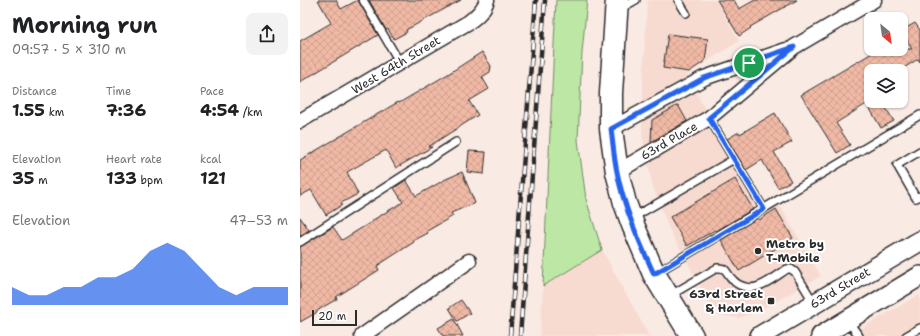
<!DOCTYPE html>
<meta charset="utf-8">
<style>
body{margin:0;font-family:"Shantell Sans",sans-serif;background:#f2f2f2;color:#202124;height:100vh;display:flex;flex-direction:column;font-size:15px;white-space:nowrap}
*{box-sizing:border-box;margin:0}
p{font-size:13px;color:#757577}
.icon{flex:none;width:22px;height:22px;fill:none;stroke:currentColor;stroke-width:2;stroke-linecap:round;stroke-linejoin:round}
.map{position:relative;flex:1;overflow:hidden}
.side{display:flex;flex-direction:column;background:#fff;width:300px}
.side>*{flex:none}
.needle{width:26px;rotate:151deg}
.fabs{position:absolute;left:564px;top:12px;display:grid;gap:8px}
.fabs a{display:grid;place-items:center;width:44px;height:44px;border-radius:8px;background:#fff;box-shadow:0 1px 3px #0004;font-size:20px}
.scale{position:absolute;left:12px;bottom:10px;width:45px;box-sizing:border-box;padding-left:4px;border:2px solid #2b2b2b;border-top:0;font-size:11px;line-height:14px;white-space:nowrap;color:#2b2b2b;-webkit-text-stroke:3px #fff;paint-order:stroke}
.pin{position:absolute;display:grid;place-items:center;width:34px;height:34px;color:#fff;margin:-17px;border:2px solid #fff;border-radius:50%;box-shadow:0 1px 4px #0007}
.round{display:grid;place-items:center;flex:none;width:42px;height:42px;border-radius:8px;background:#f2f2f2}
.headline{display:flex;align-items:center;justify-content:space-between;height:68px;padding:0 12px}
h1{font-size:22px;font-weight:700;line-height:30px}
.figures{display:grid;grid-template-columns:repeat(3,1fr);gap:6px;height:68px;padding:4px 12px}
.figures div{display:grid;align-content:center}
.figures b{font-size:17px;font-weight:700}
.figures small{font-size:11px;font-weight:400}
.figures p{font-size:11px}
.chart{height:112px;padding:8px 12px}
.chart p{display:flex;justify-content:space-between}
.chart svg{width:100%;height:72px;margin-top:4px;fill:#2563eb;opacity:.7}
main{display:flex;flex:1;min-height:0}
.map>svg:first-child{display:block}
.built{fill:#f7dbd1}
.grass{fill:#bce7a4;stroke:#748968}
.building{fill:url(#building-cross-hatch);stroke:#2b2b2b}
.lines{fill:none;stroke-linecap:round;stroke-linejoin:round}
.service-casing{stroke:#2b2b2b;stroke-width:10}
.minor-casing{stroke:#2b2b2b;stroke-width:17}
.secondary-casing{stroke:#2b2b2b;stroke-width:22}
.primary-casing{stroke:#2b2b2b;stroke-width:25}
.service{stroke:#fff;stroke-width:7}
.minor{stroke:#fff;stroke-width:14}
.secondary{stroke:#fff;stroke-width:19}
.primary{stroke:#fff;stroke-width:22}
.rail-casing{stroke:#2b2b2b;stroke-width:4.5}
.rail{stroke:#fff;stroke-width:3;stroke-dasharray:9;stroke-linecap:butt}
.route-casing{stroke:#fff;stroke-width:8}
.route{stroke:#2563eb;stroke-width:5}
.poi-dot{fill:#2b2b2b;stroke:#fff;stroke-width:1.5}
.labels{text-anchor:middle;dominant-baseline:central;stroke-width:4;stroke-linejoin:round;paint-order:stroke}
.street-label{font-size:12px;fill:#2b2b2b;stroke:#fff}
.poi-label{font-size:12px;font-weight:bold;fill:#2b2b2b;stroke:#fff;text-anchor:start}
</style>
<main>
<section class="side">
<div class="headline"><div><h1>Morning run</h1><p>09:57 · 5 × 310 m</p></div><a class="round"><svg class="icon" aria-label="share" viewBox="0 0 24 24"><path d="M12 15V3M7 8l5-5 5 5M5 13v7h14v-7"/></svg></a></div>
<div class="figures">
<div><p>Distance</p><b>1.55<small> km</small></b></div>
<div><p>Time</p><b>7:36</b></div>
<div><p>Pace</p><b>4:54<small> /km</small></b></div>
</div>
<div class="figures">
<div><p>Elevation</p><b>35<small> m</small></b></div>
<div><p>Heart rate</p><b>133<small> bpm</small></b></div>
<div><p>kcal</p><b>121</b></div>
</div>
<div class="chart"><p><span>Elevation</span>47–53 m</p>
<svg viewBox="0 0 160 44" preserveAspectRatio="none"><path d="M0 44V33L10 38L20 38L30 33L40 33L50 27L60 27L70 22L80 11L90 6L100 11L110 22L120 33L130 38L140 33L150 33L160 33V44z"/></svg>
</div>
</section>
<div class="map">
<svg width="620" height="336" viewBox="0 0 620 336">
<defs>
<pattern id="building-cross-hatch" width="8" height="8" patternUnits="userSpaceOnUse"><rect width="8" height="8" fill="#f0b9a5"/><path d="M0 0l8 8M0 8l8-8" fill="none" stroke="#ce9f8e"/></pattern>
</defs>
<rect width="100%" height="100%" fill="#faeae4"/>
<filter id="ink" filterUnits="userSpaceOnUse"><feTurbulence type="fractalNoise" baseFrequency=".025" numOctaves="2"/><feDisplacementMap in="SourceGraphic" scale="8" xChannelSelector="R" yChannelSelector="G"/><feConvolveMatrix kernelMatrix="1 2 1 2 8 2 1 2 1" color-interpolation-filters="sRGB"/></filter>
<g filter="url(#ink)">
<path class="built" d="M 347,0 L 416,0 L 439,41 L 387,74 L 409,118 L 464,208 L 477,201 L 521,276 L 457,312 L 438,318 L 421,315 L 409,302 L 369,229 L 352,184 L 342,134 L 343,83 Z
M 302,250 L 349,336 L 240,336 L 243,286 Z
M 620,294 L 620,336 L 548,336 Z"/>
<path class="grass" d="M 256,0 L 287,0 L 282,53 L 278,140 L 286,199 L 302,250 L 243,286 Z"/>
<path class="building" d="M 18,0 L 36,0 L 41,9 L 58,0 L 78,35 L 0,82 L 0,41 L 31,23 Z
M 69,0 L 161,0 L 106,30 L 107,32 L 94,39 L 88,29 L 86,30 Z
M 417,0 L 434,0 L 439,9 L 455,0 L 497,0 L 450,27 L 451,28 L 439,36 Z
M 615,23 L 620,30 L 620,62 L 618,59 L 599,71 L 571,71 L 571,101 L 536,123 L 550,145 L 537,153 L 501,95 L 579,49 L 612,49 L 601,31 Z
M 368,34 L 408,39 L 405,61 L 389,72 L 363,68 Z
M 182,52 L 191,66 L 190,72 L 182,77 L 189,89 L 169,101 L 178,115 L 128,147 L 132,147 L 96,168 L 86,150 L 47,172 L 58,194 L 41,203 L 42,205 L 26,215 L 11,190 L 0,196 L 0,160 L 98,102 L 99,103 L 148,74 Z
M 582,102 L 594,121 L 581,128 L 570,109 Z
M 378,105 L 387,121 L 351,142 L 352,120 Z
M 475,113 L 492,142 L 474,152 L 491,181 L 478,188 L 462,160 L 446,170 L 427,139 L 439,132 L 440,134 Z
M 169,151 L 186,152 L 184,174 L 167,172 Z
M 162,172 L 175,203 L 151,213 L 153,216 L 127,231 L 128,233 L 113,241 L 114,242 L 77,266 L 79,270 L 36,297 L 37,299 L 23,307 L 16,312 L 16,313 L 0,322 L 0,247 L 33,227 L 42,240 L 73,221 L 73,220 L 103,202 L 94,188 L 106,180 L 116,196 L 146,179 Z
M 435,179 L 453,209 L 416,231 L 415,230 L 387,246 L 370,217 Z
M 476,209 L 493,238 L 439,271 L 421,240 L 458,218 L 459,220 Z
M 0,217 L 9,230 L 0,236 Z
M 161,300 L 170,313 L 157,321 L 149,308 Z
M 154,319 L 163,336 L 143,336 L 138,328 Z"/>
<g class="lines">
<defs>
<path id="service" d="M 63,0 L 100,63
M 378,0 L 386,13
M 327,5 L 336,0
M 409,118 L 464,209
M 620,151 L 597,165 L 616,198 L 620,196
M 332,218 L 434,159
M 0,242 L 156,142
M 356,273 L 620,115
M 369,296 L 417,268 C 428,267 426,274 433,280 C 438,286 449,289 456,287 C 467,284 478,275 487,269 L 491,269 L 495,272 L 514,303
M 548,321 L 559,336
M 606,336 L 620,328"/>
<path id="minor" d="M 0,121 L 169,22 C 177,16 184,10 187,0
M 311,129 L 404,78 L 486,50
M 317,172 L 409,118 L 494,47 L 574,0
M 62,336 L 169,261"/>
<path id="secondary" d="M 460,336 L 620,241
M 521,336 L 620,276"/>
<path id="primary" d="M 317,0 L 311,93 L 311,129 L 317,172 L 325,203 L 333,225 L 354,274 L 392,336"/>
</defs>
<use href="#service" class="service-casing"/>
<use href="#minor" class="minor-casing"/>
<use href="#secondary" class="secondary-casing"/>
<use href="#primary" class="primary-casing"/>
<use href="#service" class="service"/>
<use href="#minor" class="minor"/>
<use href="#secondary" class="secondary"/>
<use href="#primary" class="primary"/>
<defs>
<path id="rail" d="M 210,336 L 236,0
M 220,336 L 245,0"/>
</defs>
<use href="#rail" class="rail-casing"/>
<use href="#rail" class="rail"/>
</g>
</g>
<g class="lines" filter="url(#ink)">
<defs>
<path id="route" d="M 494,47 L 409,118 L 464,209 L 354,274 C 339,241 324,208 317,172 C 314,158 313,143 311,129 L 404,78 Z"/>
</defs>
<use href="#route" class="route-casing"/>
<use href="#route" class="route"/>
</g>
<g class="poi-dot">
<circle cx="458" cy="251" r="4"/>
<rect x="467" y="297" width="8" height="8" rx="2"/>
</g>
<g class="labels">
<g class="street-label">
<text transform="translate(96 65) rotate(-31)">West 64th Street</text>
<text transform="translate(369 141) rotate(-30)">63rd Place</text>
<text transform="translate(540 288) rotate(-31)">63rd Street</text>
</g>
<g class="poi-label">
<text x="466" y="244">Metro by<tspan x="466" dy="14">T-Mobile</tspan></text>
<text x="463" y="294" text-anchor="end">63rd Street<tspan x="463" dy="14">&amp; Harlem</tspan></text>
</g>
</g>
</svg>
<div class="fabs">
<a><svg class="needle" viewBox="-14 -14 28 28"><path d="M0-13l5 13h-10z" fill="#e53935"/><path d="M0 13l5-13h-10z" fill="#757577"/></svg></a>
<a><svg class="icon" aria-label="layers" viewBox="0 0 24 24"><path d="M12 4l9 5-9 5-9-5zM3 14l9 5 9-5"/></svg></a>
</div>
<div class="scale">20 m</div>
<div class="pin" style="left:449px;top:63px;background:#1e9e55"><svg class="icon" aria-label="arrive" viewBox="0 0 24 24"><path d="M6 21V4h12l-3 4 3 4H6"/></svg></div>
</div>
</main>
